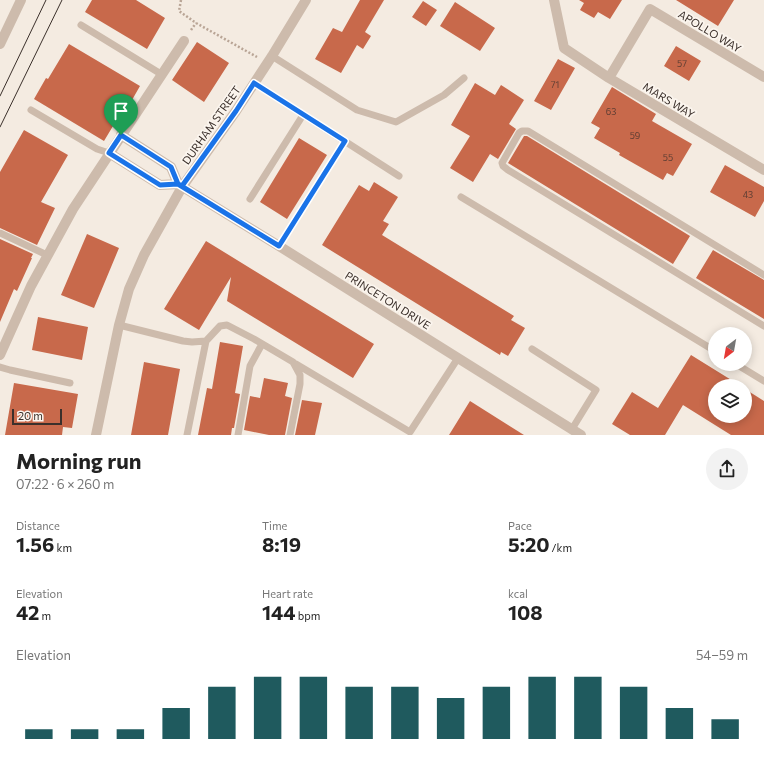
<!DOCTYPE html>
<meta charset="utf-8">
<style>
body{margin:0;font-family:Commissioner,sans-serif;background:#f2f2f2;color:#222;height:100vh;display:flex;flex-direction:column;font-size:15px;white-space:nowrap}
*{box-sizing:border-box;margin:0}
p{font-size:13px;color:#767676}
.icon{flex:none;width:22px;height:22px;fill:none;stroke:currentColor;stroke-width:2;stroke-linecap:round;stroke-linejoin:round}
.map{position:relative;height:435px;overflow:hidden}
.details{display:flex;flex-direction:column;background:#fff;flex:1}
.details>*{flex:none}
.needle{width:26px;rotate:211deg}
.controls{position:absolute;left:708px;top:327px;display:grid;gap:8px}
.controls a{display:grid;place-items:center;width:44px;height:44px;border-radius:50%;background:#fff;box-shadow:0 2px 10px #0003;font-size:20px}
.scale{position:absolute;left:12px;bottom:10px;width:50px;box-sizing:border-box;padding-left:4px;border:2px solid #3b302b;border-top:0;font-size:11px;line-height:14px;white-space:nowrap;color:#3b302b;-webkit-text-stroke:3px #fbf5ee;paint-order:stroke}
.pin{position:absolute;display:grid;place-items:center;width:34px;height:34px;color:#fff;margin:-41px -17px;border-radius:50% 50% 50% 0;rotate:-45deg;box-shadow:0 0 4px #0007}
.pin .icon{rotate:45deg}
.round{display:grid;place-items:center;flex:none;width:42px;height:42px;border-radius:21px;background:#f2f2f2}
.summary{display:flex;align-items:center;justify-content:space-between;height:68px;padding:0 16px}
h1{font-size:22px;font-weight:700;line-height:30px}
.metrics{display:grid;grid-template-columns:repeat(3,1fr);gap:6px;height:68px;padding:4px 16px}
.metrics div{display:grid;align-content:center}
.metrics b{font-size:20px;font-weight:700}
.metrics small{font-size:11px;font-weight:400}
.metrics p{font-size:11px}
.chart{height:112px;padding:8px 16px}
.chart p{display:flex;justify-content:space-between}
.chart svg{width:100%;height:72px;margin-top:4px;stroke:#1f5a5e;stroke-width:6}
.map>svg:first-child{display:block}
.building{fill:#c8694b}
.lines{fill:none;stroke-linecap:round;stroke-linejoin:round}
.path{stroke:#b9a596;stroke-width:2.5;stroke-dasharray:2 2;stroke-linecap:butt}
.lane{stroke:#cdbbac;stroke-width:7}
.street{stroke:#cdbbac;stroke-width:10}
.tram{stroke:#3b302b;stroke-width:1}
.route-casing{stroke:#fff;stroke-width:8}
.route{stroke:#1a73e8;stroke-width:5}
.labels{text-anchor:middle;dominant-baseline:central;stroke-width:3.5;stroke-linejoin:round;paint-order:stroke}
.number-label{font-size:9px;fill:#5e3e33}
.street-label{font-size:11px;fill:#3b302b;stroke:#fbf5ee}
</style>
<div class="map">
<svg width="764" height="435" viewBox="0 0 764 435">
<rect width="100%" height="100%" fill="#f4ebe1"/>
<path class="building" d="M 92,0 L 136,0 L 165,18 L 147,49 L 85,12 Z
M 360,0 L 384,0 L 365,32 L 371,36 L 363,49 L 357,45 L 341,73 L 315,59 L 333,28 L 342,32 Z
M 579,0 L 622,0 L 610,19 L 598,12 L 594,18 L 580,10 L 584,3 Z
M 676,0 L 734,0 L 718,26 Z
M 423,1 L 437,10 L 426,26 L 412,17 Z
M 455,2 L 495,28 L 480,51 L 440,26 Z
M 197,42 L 229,63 L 204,102 L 172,80 Z
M 69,44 L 140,86 L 128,107 L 125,106 L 104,141 L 34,99 L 46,78 L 48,79 Z
M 676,46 L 701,61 L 689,81 L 664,66 Z
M 558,59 L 575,68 L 551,110 L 534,101 Z
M 475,83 L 495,95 L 501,85 L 524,100 L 509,124 L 516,129 L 498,159 L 490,154 L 473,182 L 450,168 L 470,136 L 451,125 Z
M 612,87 L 656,114 L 652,121 L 692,144 L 673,176 L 667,173 L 663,180 L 619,155 L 620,153 L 594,138 L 600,128 L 591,123 Z
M 24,130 L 68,155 L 41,202 L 55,208 L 37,245 L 0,228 L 0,172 Z
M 524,136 L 527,136 L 690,236 L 673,264 L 508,163 Z
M 299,138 L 327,155 L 287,219 L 260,202 Z
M 725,165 L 764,187 L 764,201 L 755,217 L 710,192 Z
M 374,182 L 398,197 L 383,221 L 389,224 L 382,235 L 514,316 L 511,320 L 525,328 L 508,356 L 501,352 L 500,355 L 322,245 L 359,185 L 369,191 Z
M 87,234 L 119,248 L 94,308 L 61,295 Z
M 0,239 L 33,254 L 31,258 L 32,258 L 17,291 L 14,289 L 0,322 Z
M 206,241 L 374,344 L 353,378 L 227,301 L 231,277 L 199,330 L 164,309 Z
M 713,250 L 764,280 L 764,319 L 696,278 Z
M 38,317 L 88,327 L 82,360 L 32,350 Z
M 220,342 L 243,346 L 235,393 L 240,394 L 234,428 L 232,428 L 231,435 L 198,435 L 207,388 L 212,389 Z
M 691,355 L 741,386 L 715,386 L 715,416 L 745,416 L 745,389 L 764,401 L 764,435 L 731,435 L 683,405 L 665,435 L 630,435 L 612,424 L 632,392 L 658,408 Z
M 144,362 L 180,369 L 168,435 L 131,435 Z
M 264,378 L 288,383 L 285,396 L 292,398 L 285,435 L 269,435 L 244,430 L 250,396 L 260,398 Z
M 14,383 L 78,394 L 72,428 L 63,427 L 62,435 L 5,435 Z
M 302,400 L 322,403 L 315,435 L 295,435 Z
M 470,401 L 524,435 L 449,435 Z"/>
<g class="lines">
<path class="path" d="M 181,0 L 179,11 L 196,23 L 257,57
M 191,30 L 196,23"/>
<path class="lane" d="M 81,25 L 161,74
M 272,56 L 357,110 L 396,122 L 444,95 L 464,78
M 254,83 L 399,176
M 31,110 L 97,149 L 109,153
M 461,197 L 715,351
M 250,199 L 303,115
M 0,233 L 47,255
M 279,246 L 345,141
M 764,275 L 528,131 L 522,131 L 519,133 L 502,163 L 503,166 L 508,170 L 764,326
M 119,325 L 183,341 L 192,342 L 206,341 L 220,326 L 227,325 L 254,339 L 293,362 L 300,375 L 300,384 L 290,435
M 532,349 L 596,390 L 572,429
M 296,364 L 410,432 L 458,358
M 736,364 L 764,381
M 0,367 L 10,370 L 70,383
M 187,435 L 206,341
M 238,435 L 250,366 L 262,344"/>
<path class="street" d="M 554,0 L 564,48 L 609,78 L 764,170
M 0,44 L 21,0
M 609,78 L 650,9 L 764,77
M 121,135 L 171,167 L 178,184
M 109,153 L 160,185 L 178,184 L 279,246 L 581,435
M 0,355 L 31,286 L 73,209 L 184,41
M 96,435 L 119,325 L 129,289 L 144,255 L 182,187 L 236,111 L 272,56 L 306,0"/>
<path class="tram" d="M 0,96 L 46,0
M 0,127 L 62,0"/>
</g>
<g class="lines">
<defs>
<path id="route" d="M 121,135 L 171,167 L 178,184 L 182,186 L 236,111 L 254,83 L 345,141 L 279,246 L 178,184 L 160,185 L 109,153 L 121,135"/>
</defs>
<use href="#route" class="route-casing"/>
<use href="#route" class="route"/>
</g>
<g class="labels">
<g class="number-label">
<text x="682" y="63">57</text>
<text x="555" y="84">71</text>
<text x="611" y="111">63</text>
<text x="635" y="135">59</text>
<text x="668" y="157">55</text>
<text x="748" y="194">43</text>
</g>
<g class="street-label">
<text transform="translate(710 31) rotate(31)">APOLLO WAY</text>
<text transform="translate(669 100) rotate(31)">MARS WAY</text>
<text transform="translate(211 125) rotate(-55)">DURHAM STREET</text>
<text transform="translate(388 300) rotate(32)">PRINCETON DRIVE</text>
</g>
</g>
</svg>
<div class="controls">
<a><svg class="needle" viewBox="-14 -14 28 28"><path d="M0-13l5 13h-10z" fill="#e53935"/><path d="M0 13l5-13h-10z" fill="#767676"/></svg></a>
<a><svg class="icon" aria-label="layers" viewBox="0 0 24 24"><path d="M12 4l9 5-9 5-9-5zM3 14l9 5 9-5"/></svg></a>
</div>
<div class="scale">20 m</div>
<div class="pin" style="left:121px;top:135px;background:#1e9e55"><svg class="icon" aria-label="arrive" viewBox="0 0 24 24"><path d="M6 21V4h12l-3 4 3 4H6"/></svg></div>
</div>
<section class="details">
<div class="summary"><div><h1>Morning run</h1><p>07:22 · 6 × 260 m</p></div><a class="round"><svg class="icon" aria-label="share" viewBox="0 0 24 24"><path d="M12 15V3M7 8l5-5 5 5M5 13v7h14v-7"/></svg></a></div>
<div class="metrics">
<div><p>Distance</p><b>1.56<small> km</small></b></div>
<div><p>Time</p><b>8:19</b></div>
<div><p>Pace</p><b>5:20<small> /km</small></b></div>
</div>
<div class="metrics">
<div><p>Elevation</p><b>42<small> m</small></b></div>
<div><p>Heart rate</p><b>144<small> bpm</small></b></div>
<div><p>kcal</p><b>108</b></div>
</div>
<div class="chart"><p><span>Elevation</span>54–59 m</p>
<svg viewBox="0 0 160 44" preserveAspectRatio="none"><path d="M5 44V38M15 44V38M25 44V38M35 44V25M45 44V12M55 44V6M65 44V6M75 44V12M85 44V12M95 44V19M105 44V12M115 44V6M125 44V6M135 44V12M145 44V25M155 44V32"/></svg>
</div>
</section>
